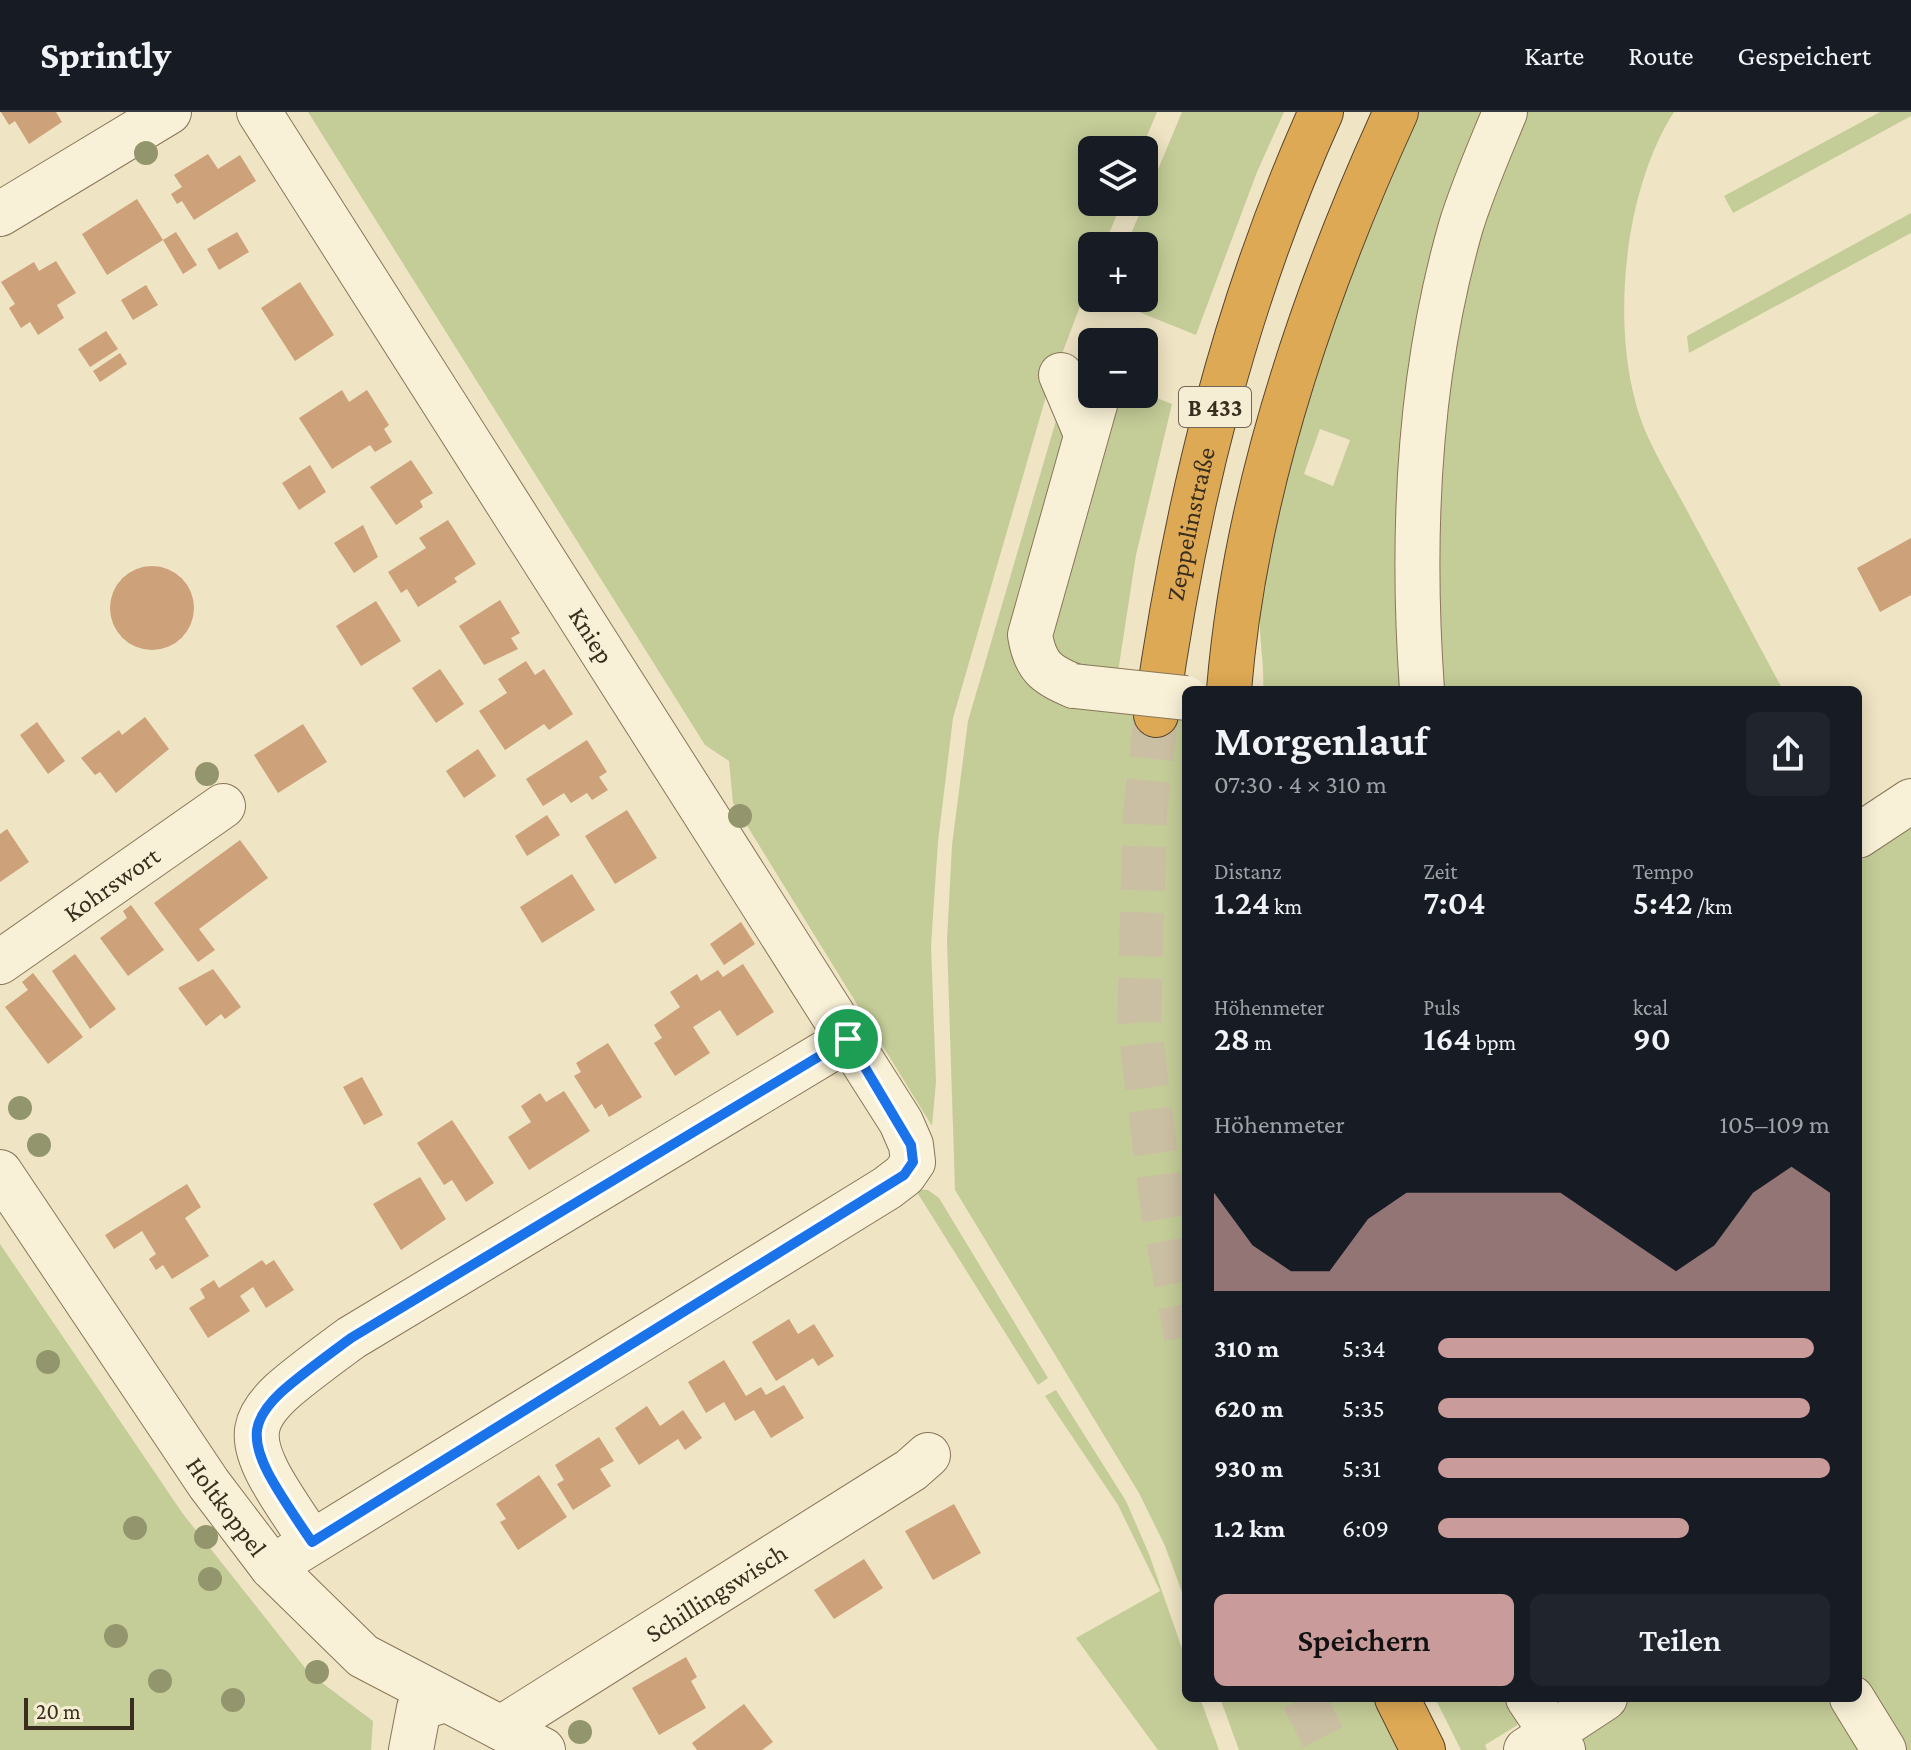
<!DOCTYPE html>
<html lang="de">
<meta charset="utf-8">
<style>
body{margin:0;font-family:"Crimson Pro",serif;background:#20242c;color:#f1f3f6;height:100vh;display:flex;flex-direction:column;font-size:30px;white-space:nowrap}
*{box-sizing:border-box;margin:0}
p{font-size:26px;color:#9ea1a6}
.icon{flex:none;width:44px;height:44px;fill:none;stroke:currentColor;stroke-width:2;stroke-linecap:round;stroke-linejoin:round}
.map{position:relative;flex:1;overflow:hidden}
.panel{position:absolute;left:1182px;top:574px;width:680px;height:1016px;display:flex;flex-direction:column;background:#171b24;border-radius:12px;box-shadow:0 4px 20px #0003}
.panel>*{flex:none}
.controls{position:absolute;left:1078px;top:24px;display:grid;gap:16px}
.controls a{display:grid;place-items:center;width:80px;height:80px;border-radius:12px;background:#171b24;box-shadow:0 4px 20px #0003;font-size:40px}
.scale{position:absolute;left:24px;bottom:20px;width:110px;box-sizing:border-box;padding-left:8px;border:4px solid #392d1e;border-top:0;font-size:22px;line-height:28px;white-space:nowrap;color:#392d1e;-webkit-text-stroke:6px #f6eed4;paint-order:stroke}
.pin{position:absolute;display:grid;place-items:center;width:68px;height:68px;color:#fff;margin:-34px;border:4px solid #fff;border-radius:50%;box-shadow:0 2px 8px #0007}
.round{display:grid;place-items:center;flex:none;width:84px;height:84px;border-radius:12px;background:#20242c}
.head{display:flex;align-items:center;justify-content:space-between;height:136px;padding:0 32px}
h1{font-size:44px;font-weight:600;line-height:60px}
.metrics{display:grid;grid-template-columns:repeat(3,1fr);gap:12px;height:136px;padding:8px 32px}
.metrics div{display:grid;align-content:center}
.metrics b{font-size:34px;font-weight:600}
.metrics small{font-size:22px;font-weight:400}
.metrics p{font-size:22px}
.chart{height:224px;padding:16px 32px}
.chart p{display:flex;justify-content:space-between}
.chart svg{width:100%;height:144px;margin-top:8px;fill:#c99b9a;opacity:.7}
.button{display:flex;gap:16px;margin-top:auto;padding:16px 32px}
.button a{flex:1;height:92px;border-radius:12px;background:#c99b9a;color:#111;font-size:32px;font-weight:600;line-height:92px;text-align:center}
.button a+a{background:#20242c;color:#f1f3f6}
ul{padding:0 32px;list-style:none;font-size:26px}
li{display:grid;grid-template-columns:128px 96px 1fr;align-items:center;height:60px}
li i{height:20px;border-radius:10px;background:#c99b9a}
header{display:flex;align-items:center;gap:48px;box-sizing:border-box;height:112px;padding:0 40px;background:#171b24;border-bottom:2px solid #363941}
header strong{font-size:38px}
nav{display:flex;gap:44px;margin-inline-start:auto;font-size:28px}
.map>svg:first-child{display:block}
.green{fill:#c4cd98;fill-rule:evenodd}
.building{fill:#cda179}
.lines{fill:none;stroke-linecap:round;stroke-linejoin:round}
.highway-tunnel{stroke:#cbbfa3;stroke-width:44;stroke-dasharray:44 22;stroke-linecap:butt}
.minor-casing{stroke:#89765a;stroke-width:46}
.highway-casing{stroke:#57442e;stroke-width:46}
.minor{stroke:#f9f1d7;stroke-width:44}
.highway{stroke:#dea954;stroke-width:44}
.minor-bridge-casing{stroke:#89765a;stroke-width:46;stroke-linecap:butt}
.minor-bridge{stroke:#f9f1d7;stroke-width:44}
.tree{fill:#93966d}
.route-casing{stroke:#fff;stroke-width:16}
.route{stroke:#1a73e8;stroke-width:10}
.labels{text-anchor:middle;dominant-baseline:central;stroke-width:6;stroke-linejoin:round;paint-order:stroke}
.shield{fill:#f6eed4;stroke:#726755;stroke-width:2}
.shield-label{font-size:24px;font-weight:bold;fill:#392d1e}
.street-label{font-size:26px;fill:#392d1e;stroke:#f6eed4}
</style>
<header>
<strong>Sprintly</strong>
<nav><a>Karte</a><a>Route</a><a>Gespeichert</a></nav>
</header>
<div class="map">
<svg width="1911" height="1638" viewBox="0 0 1911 1638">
<rect width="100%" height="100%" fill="#efe4c4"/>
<path class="green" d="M 308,0 L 1157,0 L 1141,38 L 1092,38 L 1092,90 L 1122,90 L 1104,134 L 1092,134 L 1092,163 L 1047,281 L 953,606 L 938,730 L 931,834 L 936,970 L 932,1014 L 733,691 L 729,649 L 705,633 Z
M 1182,0 L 1284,0 L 1257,60 L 1196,223 L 1104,186 L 1144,186 L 1144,134 L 1126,134 Z
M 1418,0 L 1489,0 L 1406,578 L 1263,578 C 1265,550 1257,520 1261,493 C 1282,337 1346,140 1418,0 ZM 1320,317 L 1350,328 L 1333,374 L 1304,362 Z
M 1521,0 L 1674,0 C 1621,82 1607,235 1648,325 C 1660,352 1677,379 1691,406 C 1722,463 1752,521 1783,578 L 1432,578 L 1432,352 L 1475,114 Z
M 1880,0 L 1911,0 L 1911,4 L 1733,101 L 1724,84 Z
M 1911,101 L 1911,121 L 1689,241 L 1687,224 Z
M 1144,281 L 1172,292 L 1136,443 L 1118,560 L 1077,556 L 1049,534 L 1110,282 Z
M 1057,305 L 1070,314 L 1019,523 L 1186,607 L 1186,1491 L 1165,1434 L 1139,1381 L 955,1078 L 947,829 L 952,733 L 968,609 Z
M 1911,711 L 1911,1638 L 1580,1638 L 1541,1586 L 1858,1586 L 1858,751 Z
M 915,1077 L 928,1078 L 939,1086 L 1048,1266 L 1038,1273 Z
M 0,1132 L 183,1402 L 309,1561 L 373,1609 L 371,1638 L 0,1638 Z
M 1056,1278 L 1126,1389 L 1149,1442 L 1186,1548 L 1186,1586 L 1200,1586 L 1219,1638 L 1158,1638 L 1076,1526 L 1160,1479 L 1118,1393 L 1045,1284 Z
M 1220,1586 L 1373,1586 L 1399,1638 L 1239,1638 Z
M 1435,1586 L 1515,1586 L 1526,1603 L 1516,1614 L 1485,1633 L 1487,1638 L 1461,1638 Z"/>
<path class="building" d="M 1,0 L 56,0 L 62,10 L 29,32 L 15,9 L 9,13 Z
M 208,42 L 218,57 L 240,43 L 256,69 L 194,108 L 182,89 L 177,92 L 171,82 L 182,75 L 174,63 Z
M 137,87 L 163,128 L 107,163 L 82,122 Z
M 176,120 L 197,153 L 183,162 L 163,128 Z
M 237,120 L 249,140 L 219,158 L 207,137 Z
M 56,149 L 76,181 L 57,193 L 64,206 L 38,223 L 30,210 L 21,216 L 9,196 L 15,192 L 1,170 L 34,150 L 39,159 Z
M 300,170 L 334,223 L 295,249 L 261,196 Z
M 146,173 L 158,193 L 133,208 L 121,188 Z
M 106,219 L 118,237 L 90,255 L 78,237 Z
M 120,241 L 127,252 L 100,270 L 93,259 Z
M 342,278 L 349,290 L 367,278 L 389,313 L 384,317 L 392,330 L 375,340 L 370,333 L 332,357 L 299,306 Z
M 411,348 L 433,381 L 420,389 L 423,395 L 396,413 L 370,375 Z
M 310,353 L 326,380 L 299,398 L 282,371 Z
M 448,408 L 476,452 L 454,466 L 457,470 L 418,495 L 407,477 L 401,481 L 388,460 L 426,436 L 419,426 Z
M 363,413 L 378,445 L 354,461 L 334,431 Z
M 1911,426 L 1911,483 L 1880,500 L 1857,456 Z
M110 496a42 42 0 1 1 84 0a42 42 0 1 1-84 0Z
M 500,488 L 520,521 L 511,526 L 518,537 L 484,553 L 459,514 Z
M 376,489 L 401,529 L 361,554 L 336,514 Z
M 526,549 L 535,563 L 544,557 L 573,602 L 549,618 L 544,612 L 505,638 L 479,599 L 507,581 L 498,567 Z
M 440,557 L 464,592 L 436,611 L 412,576 Z
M 145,605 L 169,637 L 116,681 L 100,660 L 95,663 L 81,646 L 119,618 L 122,623 Z
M 37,610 L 65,649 L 48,662 L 20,623 Z
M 303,612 L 327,650 L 278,681 L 254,643 Z
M 587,628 L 607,660 L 599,665 L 608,678 L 592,688 L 587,681 L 571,691 L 564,681 L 543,694 L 526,667 Z
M 478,637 L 496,664 L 464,686 L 446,659 Z
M 627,698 L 657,746 L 615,772 L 585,724 Z
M 547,703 L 560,723 L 527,744 L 515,724 Z
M 7,717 L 29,750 L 0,770 L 0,722 Z
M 240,728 L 268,766 L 199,817 L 215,838 L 198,850 L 154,791 Z
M 572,762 L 595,798 L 542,831 L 520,795 Z
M 131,793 L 164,838 L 128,864 L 100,826 L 127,806 L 123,799 Z
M 741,810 L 755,832 L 724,853 L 710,832 Z
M 75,842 L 116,897 L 90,917 L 52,859 Z
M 743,852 L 774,900 L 737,924 L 720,898 L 693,915 L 710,941 L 675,964 L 654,931 L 662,926 L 654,913 L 680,895 L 670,880 L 697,862 L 701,869 L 718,858 L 723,865 Z
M 213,857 L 241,895 L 225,907 L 221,902 L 206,914 L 178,876 Z
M 33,861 L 83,925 L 48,952 L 5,895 L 28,878 L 22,870 Z
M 608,931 L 642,985 L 609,1005 L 602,992 L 595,997 L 574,964 L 581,960 L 576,951 Z
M 362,965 L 383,1003 L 364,1013 L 343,975 Z
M 564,979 L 590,1019 L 529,1058 L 508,1025 L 531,1010 L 521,994 L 540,981 L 546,990 Z
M 452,1008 L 494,1071 L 466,1090 L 452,1068 L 444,1073 L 417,1031 Z
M 420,1065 L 446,1107 L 401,1138 L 373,1092 Z
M 187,1072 L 201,1095 L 185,1106 L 209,1144 L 172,1167 L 163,1153 L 156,1158 L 149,1147 L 156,1142 L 142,1119 L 114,1137 L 105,1123 Z
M 262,1148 L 266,1153 L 274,1148 L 294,1178 L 266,1196 L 253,1175 L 240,1184 L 250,1199 L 208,1226 L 189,1196 L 205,1186 L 200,1177 L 214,1168 L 219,1176 Z
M 789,1207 L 798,1222 L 814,1212 L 834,1244 L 818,1254 L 813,1246 L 776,1269 L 752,1230 Z
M 724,1248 L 746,1284 L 761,1275 L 766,1283 L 784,1273 L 804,1306 L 771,1326 L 754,1298 L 735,1309 L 724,1290 L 706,1301 L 688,1270 Z
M 647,1294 L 660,1314 L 683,1298 L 702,1326 L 685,1338 L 678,1327 L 639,1353 L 615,1316 Z
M 599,1325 L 614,1349 L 600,1357 L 611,1374 L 573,1398 L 557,1372 L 564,1368 L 555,1353 Z
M 539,1363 L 567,1405 L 518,1438 L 500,1410 L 506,1407 L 496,1392 Z
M 954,1392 L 981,1441 L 933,1468 L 905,1419 Z
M 864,1447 L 883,1476 L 834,1507 L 814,1478 Z
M 686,1545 L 697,1565 L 691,1569 L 706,1596 L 659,1623 L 632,1576 Z
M 744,1592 L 773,1630 L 762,1638 L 697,1638 L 692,1631 Z"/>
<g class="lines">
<path class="highway-tunnel" d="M 1156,603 L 1145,701 L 1139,910 L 1162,1093 L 1186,1225
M 1303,1586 L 1330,1638"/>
<defs>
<g id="minor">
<path id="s1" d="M 259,0 L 901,1010 L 911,1033 L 913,1050 L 904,1063 L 887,1076 L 272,1455"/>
<path d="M 0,102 L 169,0"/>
<path d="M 1061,263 L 1086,322"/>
<path d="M 1074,574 C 1046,563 1035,554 1030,523 L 1098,282"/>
<path d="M 1422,578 C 1411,423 1418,263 1461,114 C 1473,75 1490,37 1505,0"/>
<path d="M 1858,724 L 1911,689"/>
<path id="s2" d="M 0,850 L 223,694"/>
<path id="s3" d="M 0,1060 L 209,1372 L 272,1455 L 363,1544 L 543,1638"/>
<path d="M 312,1430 C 230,1310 236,1311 351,1226 L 848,927"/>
<path d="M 1528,1586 L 1563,1638"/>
<path d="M 1852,1586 L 1884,1638"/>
<path id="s4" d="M 501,1616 L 911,1358 L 928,1343"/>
<path d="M 411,1638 L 419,1596 L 445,1588"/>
<path d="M 1526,1638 L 1605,1586"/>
</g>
<g id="highway">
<path d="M 1229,578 C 1245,381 1314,179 1396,0"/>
<path id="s5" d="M 1156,603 C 1185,394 1234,193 1321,0"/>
<path d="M 1397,1586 L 1423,1638"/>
</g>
</defs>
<use href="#minor" class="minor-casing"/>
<use href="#highway" class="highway-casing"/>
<use href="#minor" class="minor"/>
<use href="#highway" class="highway"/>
<defs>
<path id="minor-bridge" d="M 1074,574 L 1186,586"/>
</defs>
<use href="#minor-bridge" class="minor-bridge-casing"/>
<use href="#minor-bridge" class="minor-bridge"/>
</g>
<g class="tree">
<circle cx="146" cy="41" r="12"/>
<circle cx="207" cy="662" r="12"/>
<circle cx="740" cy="704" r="12"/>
<circle cx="20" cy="996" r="12"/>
<circle cx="39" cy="1033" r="12"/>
<circle cx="48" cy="1250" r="12"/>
<circle cx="135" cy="1416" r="12"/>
<circle cx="206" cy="1425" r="12"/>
<circle cx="210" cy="1467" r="12"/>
<circle cx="116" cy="1524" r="12"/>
<circle cx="317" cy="1560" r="12"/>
<circle cx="160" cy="1569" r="12"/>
<circle cx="233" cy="1588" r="12"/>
<circle cx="580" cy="1620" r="12"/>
</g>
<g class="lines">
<defs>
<path id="route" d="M 848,927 L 911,1033 L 913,1050 L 904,1063 L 312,1430 C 230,1310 236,1311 351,1226 Z"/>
</defs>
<use href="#route" class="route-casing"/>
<use href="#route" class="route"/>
</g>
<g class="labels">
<rect class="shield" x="1179" y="275" width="72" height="40" rx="6"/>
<g class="shield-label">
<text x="1215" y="295">B 433</text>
</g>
<g class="street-label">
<text stroke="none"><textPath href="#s5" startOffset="194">Zeppelinstraße</textPath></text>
<text stroke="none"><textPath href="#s1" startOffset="620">Kniep</textPath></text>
<text stroke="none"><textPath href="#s2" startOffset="136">Kohrswort</textPath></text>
<text stroke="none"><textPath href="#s3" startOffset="404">Holtkoppel</textPath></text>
<text stroke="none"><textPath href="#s4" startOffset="254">Schillingswisch</textPath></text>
</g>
</g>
</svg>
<div class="controls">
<a><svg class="icon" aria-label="layers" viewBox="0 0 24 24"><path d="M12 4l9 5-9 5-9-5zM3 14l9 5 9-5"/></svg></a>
<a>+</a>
<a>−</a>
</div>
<div class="scale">20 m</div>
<div class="pin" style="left:848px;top:927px;background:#1e9e55"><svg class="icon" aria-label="arrive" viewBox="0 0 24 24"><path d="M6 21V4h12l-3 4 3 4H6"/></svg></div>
<section class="panel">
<div class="head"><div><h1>Morgenlauf</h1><p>07:30 · 4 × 310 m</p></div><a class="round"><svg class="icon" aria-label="share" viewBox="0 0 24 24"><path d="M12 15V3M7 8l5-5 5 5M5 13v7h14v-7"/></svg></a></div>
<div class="metrics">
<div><p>Distanz</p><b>1.24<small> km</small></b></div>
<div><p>Zeit</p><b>7:04</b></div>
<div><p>Tempo</p><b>5:42<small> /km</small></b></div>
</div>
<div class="metrics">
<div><p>Höhenmeter</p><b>28<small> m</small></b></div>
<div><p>Puls</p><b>164<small> bpm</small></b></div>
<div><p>kcal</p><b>90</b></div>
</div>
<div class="chart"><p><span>Höhenmeter</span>105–109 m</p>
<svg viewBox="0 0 160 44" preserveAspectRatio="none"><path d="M0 44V14L10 30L20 38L30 38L40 22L50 14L60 14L70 14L80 14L90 14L100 22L110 30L120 38L130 30L140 14L150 6L160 14V44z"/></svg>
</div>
<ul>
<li><b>310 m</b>5:34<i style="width:96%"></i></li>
<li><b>620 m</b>5:35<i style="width:95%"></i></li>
<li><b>930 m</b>5:31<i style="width:100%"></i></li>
<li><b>1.2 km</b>6:09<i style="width:64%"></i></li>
</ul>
<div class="button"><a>Speichern</a><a>Teilen</a></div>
</section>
</div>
